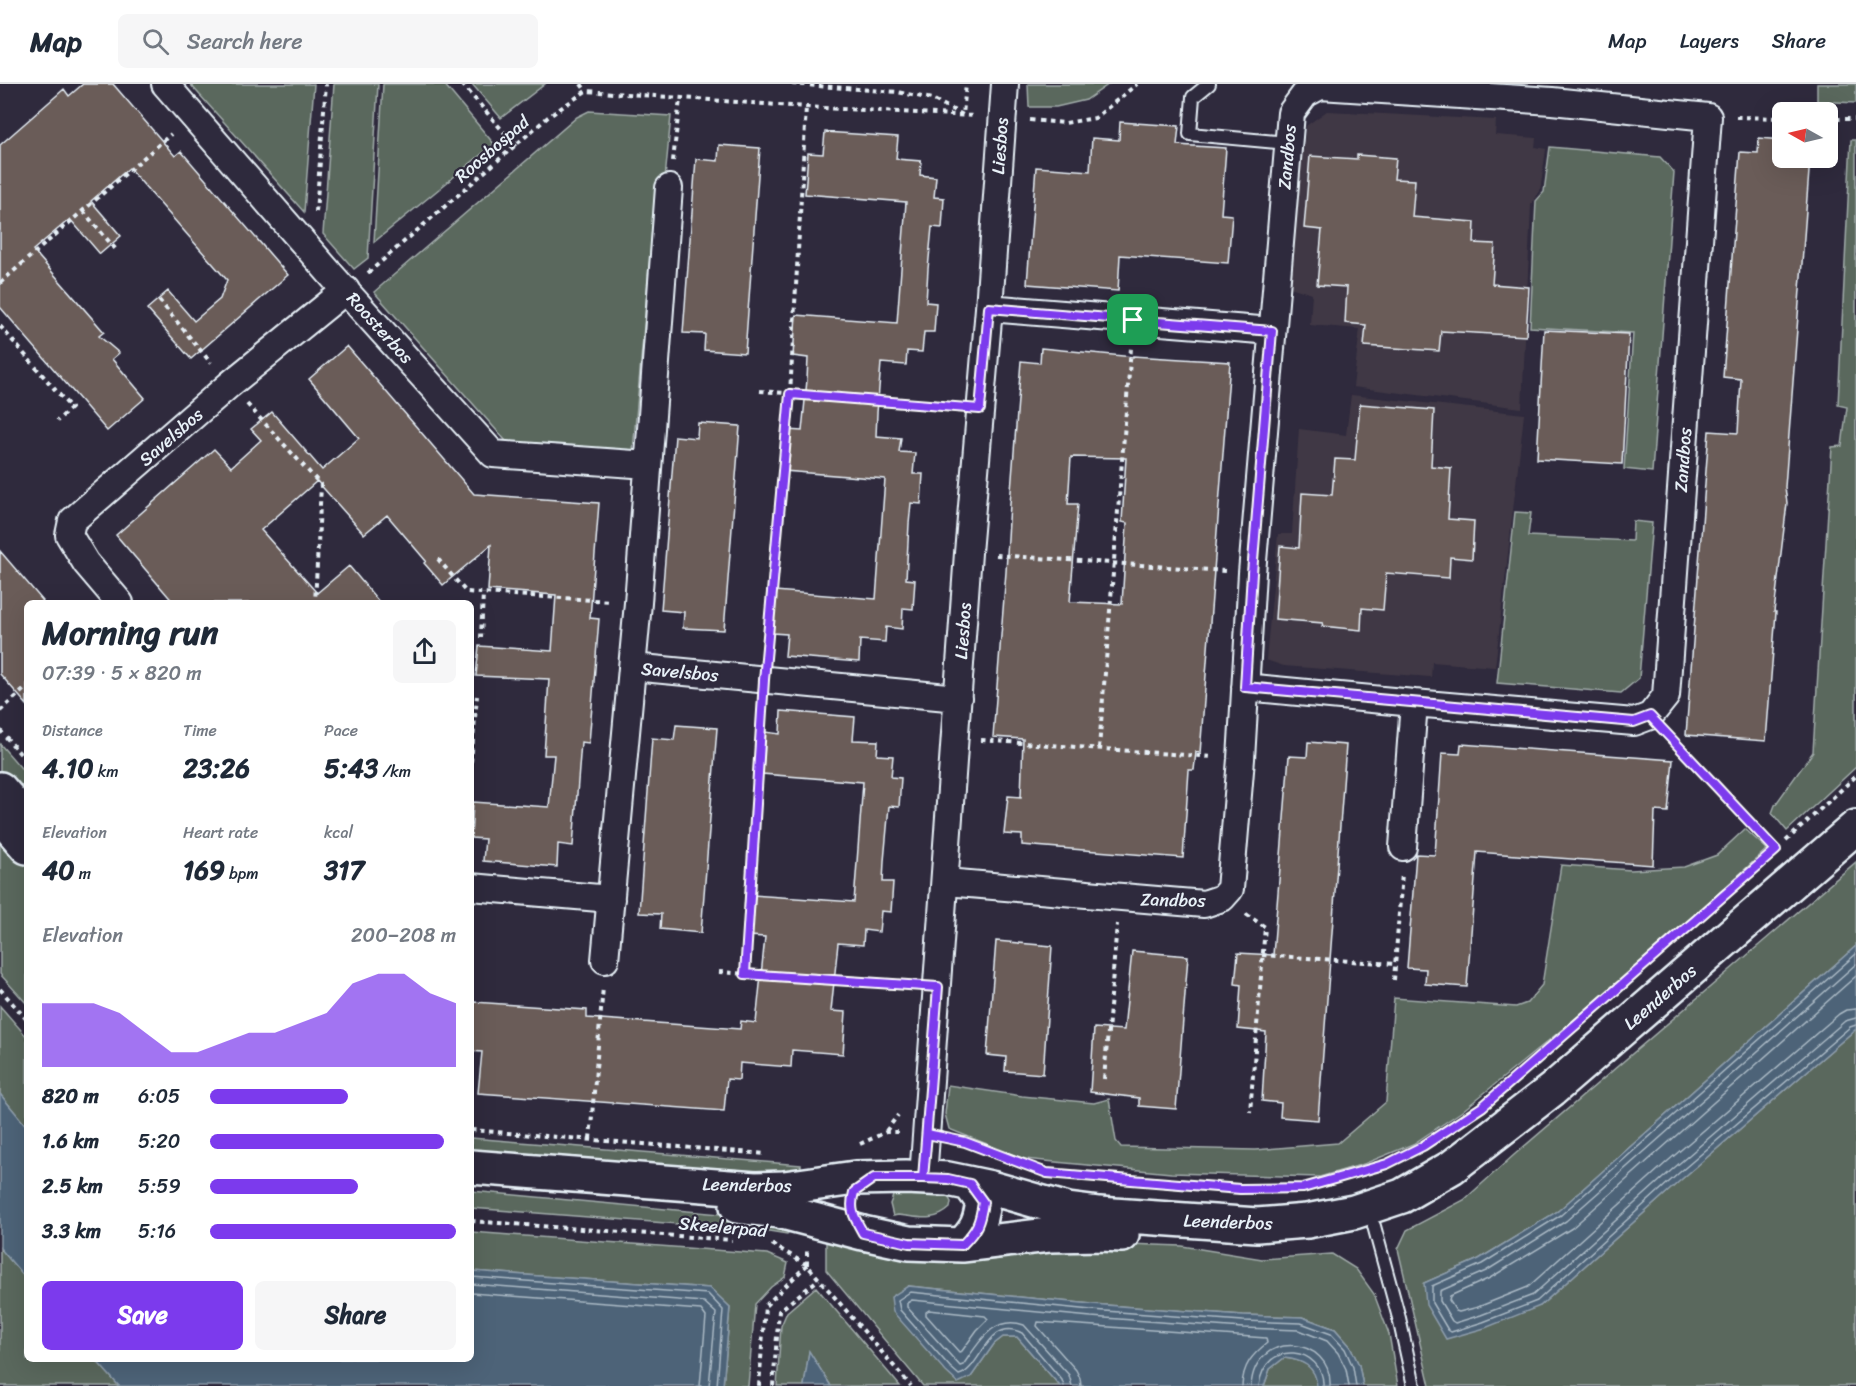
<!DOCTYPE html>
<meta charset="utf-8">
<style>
body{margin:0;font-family:Sriracha,sans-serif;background:#f6f6f7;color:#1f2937;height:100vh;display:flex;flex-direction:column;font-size:22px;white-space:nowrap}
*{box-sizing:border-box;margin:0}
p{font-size:20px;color:#747a83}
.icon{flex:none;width:33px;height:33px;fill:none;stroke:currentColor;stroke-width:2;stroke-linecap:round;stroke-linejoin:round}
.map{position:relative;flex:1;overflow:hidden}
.details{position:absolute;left:24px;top:516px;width:450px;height:762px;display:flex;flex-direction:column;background:#fff;border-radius:9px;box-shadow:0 6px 24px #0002}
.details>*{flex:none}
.needle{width:39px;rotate:278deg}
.controls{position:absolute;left:1772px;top:18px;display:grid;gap:12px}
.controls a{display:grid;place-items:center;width:66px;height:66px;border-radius:9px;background:#fff;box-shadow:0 6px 24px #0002;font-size:30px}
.pin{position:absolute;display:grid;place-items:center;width:51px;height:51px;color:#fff;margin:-26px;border-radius:12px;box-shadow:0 3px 9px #0006}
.round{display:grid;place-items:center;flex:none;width:63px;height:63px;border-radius:9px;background:#f6f6f7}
.headline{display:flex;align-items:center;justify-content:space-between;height:102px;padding:0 18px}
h1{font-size:33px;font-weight:700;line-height:45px}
.figures{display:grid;grid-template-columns:repeat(3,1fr);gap:9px;height:102px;padding:6px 18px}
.figures div{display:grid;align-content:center}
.figures b{font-size:26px;font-weight:700}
.figures small{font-size:16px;font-weight:400}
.figures p{font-size:16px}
.chart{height:168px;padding:12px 18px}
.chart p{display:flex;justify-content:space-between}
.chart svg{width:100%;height:108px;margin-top:6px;fill:#7c3aed;opacity:.7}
.action{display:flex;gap:12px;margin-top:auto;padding:12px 18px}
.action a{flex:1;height:69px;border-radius:9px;background:#7c3aed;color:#fff;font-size:24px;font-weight:700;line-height:69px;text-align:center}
.action a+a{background:#f6f6f7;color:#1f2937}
ul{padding:0 18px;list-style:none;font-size:20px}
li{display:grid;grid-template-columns:96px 72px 1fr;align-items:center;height:45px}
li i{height:15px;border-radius:8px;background:#7c3aed}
header{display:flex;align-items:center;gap:36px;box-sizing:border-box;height:84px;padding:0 30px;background:#fff;border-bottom:2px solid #e0e1e3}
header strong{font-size:28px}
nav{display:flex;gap:33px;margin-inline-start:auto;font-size:21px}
.search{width:420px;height:54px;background:#f6f6f7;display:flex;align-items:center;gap:15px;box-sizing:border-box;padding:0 21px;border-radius:9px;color:#747a83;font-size:22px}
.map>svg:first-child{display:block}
.built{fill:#413945}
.green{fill:#5a675d;stroke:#a1acaa;stroke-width:1.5}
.water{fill:#4e6478;stroke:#8c9cab;stroke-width:1.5}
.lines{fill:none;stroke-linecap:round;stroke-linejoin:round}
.shore{stroke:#aab9c5;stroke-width:1.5}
.building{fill:#6a5b58;stroke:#e8f1f8;stroke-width:1.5;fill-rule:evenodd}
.lane-casing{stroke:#e8f1f8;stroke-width:16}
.street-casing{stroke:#e8f1f8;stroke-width:30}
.secondary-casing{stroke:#e8f1f8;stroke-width:38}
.path{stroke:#e8f1f8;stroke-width:4;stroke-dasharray:4.5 4.5;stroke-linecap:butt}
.lane{stroke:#2f2a3d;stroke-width:12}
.street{stroke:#2f2a3d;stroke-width:26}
.secondary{stroke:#2f2a3d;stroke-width:33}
.route-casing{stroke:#fff;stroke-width:12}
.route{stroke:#7c3aed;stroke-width:8}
.labels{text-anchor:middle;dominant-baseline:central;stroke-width:4.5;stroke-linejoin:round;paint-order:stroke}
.street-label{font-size:18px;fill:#e8f1f8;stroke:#2f2a3d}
</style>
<header>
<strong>Map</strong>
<div class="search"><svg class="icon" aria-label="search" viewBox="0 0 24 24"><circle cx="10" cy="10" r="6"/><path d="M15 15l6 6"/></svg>Search here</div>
<nav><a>Map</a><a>Layers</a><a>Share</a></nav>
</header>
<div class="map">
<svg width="1856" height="1302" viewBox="0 0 1856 1302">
<rect width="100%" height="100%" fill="#2f2a3d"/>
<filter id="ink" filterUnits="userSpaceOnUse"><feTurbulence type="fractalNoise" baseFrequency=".0167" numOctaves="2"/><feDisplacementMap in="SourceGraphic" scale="12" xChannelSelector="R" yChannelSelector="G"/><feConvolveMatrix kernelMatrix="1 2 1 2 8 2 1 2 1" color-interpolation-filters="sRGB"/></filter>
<g filter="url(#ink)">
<path class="built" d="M 1327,27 L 1496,36 L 1495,51 L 1536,54 L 1535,63 L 1546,65 L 1540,107 L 1531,120 L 1522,324 L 1353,303 L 1360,245 L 1310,241 L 1312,210 L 1287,202 L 1306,42 Z
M 1351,311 L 1524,330 L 1495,583 L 1432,578 L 1431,593 L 1284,582 L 1266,576 L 1278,450 L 1292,450 L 1299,345 L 1346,351 Z"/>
<path class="green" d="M 190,0 L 314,0 L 304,128 Z
M 334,0 L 378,0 L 368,174 L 354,185 L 323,150 Z
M 383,0 L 444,0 L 494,60 L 374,158 Z
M 472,0 L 545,0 L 501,34 Z
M 1028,0 L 1109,0 L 1086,16 L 1056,23 L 1029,23 Z
M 1817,0 L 1856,0 L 1856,19 L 1817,17 Z
M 589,27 L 671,32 L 664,105 L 656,105 L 633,367 L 524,363 L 506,357 L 374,208 L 577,33 Z
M 1851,56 L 1856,56 L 1856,683 L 1787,747 L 1772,729 L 1775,721 L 1813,668 L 1832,363 L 1842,362 L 1847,323 L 1838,321 Z
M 1550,63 L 1660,73 L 1674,88 L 1652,388 L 1624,385 L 1633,249 L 1530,243 L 1536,117 L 1544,108 Z
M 1515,428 L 1531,429 L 1528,452 L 1632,457 L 1633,437 L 1652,439 L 1639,594 L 1621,609 L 1497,599 Z
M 0,660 L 27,691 L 27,723 L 0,692 Z
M 1745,745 L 1767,765 L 1644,879 L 1461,1028 L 1413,1060 L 1364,1080 L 1320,1093 L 1171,1089 L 1024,1075 L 949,1045 L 945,1030 L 948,1001 L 1022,1012 L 1094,1019 L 1109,1015 L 1116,1057 L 1121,1063 L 1255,1066 L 1338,1059 L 1386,1018 L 1394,914 L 1516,923 L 1527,919 L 1542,901 L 1561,781 L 1631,786 L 1684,783 L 1717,771 Z
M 0,751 L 27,782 L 27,920 L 0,890 Z
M 1856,778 L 1856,862 L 1558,1127 L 1479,1175 L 1424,1199 L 1540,1222 L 1683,1094 L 1856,945 L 1856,1302 L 1430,1302 L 1398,1165 L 1407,1146 L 1464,1116 L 1514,1071 Z
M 0,922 L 27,953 L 27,1043 L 0,1010 Z
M 471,1054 L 801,1081 L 801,1092 L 471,1073 Z
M 902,1103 L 947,1111 L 951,1118 L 950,1124 C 934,1139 918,1133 898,1131 L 893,1132 L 890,1120 L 893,1112 Z
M 471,1107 L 752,1133 L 796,1141 L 787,1150 L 769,1147 L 471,1124 Z
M 471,1148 L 767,1170 L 788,1179 L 785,1193 L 771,1203 L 755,1220 L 748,1302 L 723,1302 L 730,1223 L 710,1204 L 471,1187 Z
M 826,1149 L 1182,1162 L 1262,1175 L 1332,1170 L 1356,1185 L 1374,1210 L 1389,1250 L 1398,1302 L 1363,1302 L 1359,1281 L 1350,1262 L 1335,1245 L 1302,1233 L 1243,1231 L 1092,1220 L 908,1202 L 971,1293 L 994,1260 L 1003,1253 L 1017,1253 L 1060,1302 L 923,1302 L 826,1186 Z
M 0,1164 L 27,1196 L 27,1275 L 95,1275 L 119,1302 L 0,1302 Z
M 816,1203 L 900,1302 L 831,1302 L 809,1268 L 804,1302 L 777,1302 L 781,1242 L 787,1228 Z
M 1284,1274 C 1302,1276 1317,1281 1317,1302 L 1264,1302 L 1270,1285 Z"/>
<path class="water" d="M 1856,862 L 1856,945 L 1683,1094 L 1540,1222 L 1485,1244 L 1446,1255 L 1426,1221 L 1424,1199 L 1479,1175 L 1558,1127 Z
M 0,1010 L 27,1043 L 27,1196 L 0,1164 Z
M 471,1187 L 710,1204 L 730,1223 L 723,1302 L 119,1302 L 95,1275 L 471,1275 Z
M 908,1202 L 1092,1220 L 1243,1231 L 1302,1233 L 1335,1245 L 1350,1262 L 1359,1281 L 1363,1302 L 1317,1302 C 1316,1282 1302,1276 1284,1274 L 1270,1285 L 1264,1302 L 1060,1302 L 1017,1253 L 1003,1253 L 994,1260 L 971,1293 L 958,1299 L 946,1288 L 893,1228 L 891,1213 Z
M 809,1267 L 831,1302 L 804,1302 Z"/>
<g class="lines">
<path class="shore" d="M 1856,870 L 1561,1131 L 1482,1180 L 1432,1202 L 1432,1219 L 1448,1246 L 1451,1248 L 1483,1238 L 1537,1217 L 1679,1089 L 1850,943 L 1856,941
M 1856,880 L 1566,1137 L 1486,1187 L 1440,1207 L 1440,1217 L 1452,1237 L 1455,1239 L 1481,1231 L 1533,1211 L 1674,1084 L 1845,937 L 1856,934
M 1856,892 L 1572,1144 L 1490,1194 L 1450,1212 L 1449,1216 L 1456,1227 L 1459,1228 L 1478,1223 L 1528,1203 L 1668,1077 L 1839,930 L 1846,926 L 1856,925
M 471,1193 L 708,1210 L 723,1226 L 717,1302
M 471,1200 L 704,1218 L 716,1229 L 709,1302
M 471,1209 L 701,1226 L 706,1233 L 700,1302
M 929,1226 L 985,1232 L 988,1235 L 977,1246 L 962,1267 L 959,1268 L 926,1231 L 926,1228 Z
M 1064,1302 L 1062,1296 L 1022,1249 C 988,1231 981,1286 959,1291 L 950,1283 L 900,1226 L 898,1216 L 910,1208 L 1091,1226 L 1243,1237 L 1301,1239 L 1331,1250 L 1345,1265 L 1353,1283 L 1356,1302
M 1072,1302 L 1069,1291 L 1024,1241 C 993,1230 978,1260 963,1281 L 960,1282 L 907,1223 L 907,1219 L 912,1216 L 1091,1233 L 1243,1244 L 1299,1246 L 1327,1257 L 1338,1269 L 1346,1285 L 1349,1302
M 1081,1302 L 1080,1294 L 1076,1286 L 1037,1242 L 1038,1238 L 1266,1254 L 1267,1259 C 1252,1271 1243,1281 1242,1302
M 1251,1302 C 1255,1244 1333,1252 1330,1302
M 1259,1302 C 1264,1253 1325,1263 1323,1302"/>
</g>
<path class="building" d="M 83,0 L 113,0 L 175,72 L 181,67 L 288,191 L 191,275 L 147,225 L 168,207 L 194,237 L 220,215 L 227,196 L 129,84 L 91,117 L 121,152 L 100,170 L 70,135 L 33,166 L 104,248 L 99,252 L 119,269 L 112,275 L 145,314 L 107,347 L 0,223 L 0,61 L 64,5 L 69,12 Z
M 1120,38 L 1179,42 L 1177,61 L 1226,64 L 1221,130 L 1232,131 L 1228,179 L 1120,171 L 1118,207 L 1027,200 L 1036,83 L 1090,87 L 1092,54 L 1119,56 Z
M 825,48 L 898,53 L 896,75 L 921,77 L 920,91 L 936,93 L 934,113 L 944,114 L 942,144 L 932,143 L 928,185 L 926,218 L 936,219 L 934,248 L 924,248 L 922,268 L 907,267 L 906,281 L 881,279 L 877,329 L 876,352 L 901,354 L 899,368 L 915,369 L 913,390 L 923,390 L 921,420 L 911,419 L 909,440 L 906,495 L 915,496 L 913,525 L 903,524 L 902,545 L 886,543 L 885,558 L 860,556 L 859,578 L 785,572 L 787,550 L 772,549 L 775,507 L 876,515 L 885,395 L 784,387 L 787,346 L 802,347 L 807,296 L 808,274 L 793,272 L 796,231 L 897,239 L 906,118 L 805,110 L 808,69 L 823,70 Z
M 1759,54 L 1782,56 L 1782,74 L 1810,74 L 1785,403 L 1787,419 L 1774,528 L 1776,528 L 1766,657 L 1686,651 L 1709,347 L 1738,349 L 1741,295 L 1723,293 L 1740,68 L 1758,69 Z
M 719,61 L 760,64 L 745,269 L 704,266 L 705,250 L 683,249 L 696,75 L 718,77 Z
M 1357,71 L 1396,74 L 1394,95 L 1415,96 L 1412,133 L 1475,138 L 1474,159 L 1495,160 L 1492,200 L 1529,203 L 1526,252 L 1441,247 L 1439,267 L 1364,262 L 1366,241 L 1345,239 L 1347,203 L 1317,201 L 1322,146 L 1304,144 L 1310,72 L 1357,75 Z
M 1544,246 L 1629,250 L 1622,380 L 1537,375 Z
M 347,262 L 474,410 L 599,419 L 590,534 L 599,535 L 589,659 L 581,658 L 573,762 L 558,760 L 557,783 L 483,777 L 485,755 L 471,754 L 473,718 L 549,723 L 554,671 L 544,671 L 549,595 L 476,592 L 479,562 L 552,567 L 556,511 L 488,506 L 491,461 L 443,501 L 424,479 L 426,477 L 387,431 L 364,450 L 317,397 L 261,446 L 317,509 L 349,482 L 380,519 L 174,519 L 116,451 L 214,365 L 231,383 L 261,356 L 251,345 L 272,328 L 322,386 L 359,354 L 309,295 Z
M 1041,264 L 1133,273 L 1133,272 L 1230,278 L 1200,669 L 1196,668 L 1194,686 L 1189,686 L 1183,774 L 1022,761 L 1022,751 L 1004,750 L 1008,712 L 1021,713 L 1023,655 L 993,653 L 1006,488 L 1010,420 L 1021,277 L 1040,279 ZM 1071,373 L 1126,374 L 1122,438 L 1127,439 L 1122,520 L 1070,518 L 1078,420 L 1068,420 Z
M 1360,320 L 1434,326 L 1431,382 L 1451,384 L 1448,435 L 1474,437 L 1472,475 L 1450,473 L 1449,494 L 1386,489 L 1383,526 L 1362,524 L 1361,546 L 1322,542 L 1323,539 L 1275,535 L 1280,462 L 1299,464 L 1302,409 L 1332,411 L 1335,375 L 1355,376 Z
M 698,339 L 740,342 L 724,546 L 683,544 L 684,528 L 661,526 L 675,352 L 697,354 Z
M 0,467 L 43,517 L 40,519 L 27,519 L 27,621 L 0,590 Z
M 781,627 L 855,633 L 853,656 L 878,657 L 877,671 L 893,672 L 891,693 L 901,694 L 899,723 L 889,722 L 884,777 L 883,798 L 893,798 L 891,828 L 881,827 L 879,848 L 864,846 L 863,861 L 838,859 L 831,927 L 846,928 L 843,970 L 792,966 L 791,983 L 740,979 L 739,996 L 727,995 L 724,1027 L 478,1009 L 482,968 L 471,967 L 471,926 L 473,926 L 474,918 L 587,926 L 587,934 L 740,945 L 741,937 L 756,939 L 765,853 L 749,852 L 752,811 L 854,818 L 863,698 L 762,690 L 765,648 L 780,650 Z
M 676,641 L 717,644 L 701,849 L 660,845 L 661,830 L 639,829 L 652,654 L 674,656 Z
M 1308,658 L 1346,661 L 1318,1036 L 1280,1033 L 1281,1019 L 1262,1017 L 1266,948 L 1238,945 L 1241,901 L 1235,900 L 1238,869 L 1273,871 L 1289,672 L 1307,673 Z
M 1461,660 L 1673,676 L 1668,728 L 1655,727 L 1653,781 L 1477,768 L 1467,903 L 1425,900 L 1426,885 L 1407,884 L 1416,770 L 1435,771 L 1442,669 L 1460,670 Z
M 996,857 L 1052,862 L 1043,990 L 1005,987 L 1006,973 L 987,971 Z
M 1132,867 L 1188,872 L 1176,1025 L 1139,1022 L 1139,1014 L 1090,1008 L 1094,944 L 1124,946 Z"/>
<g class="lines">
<defs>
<path id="lane" d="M 1209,0 L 1193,13 L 1190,50 L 1288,59
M 1374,1142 L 1399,1234 L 1414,1302"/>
<path id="street" d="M 165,0 L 334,194 L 493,370 L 648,381
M 989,224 L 1272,247
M 120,519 L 86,479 L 69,451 L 72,437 L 229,301 L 346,206
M 632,583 L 958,614
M 1245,603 L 1414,619 L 1403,763
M 946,798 L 1204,820 L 1222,814 L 1230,805 L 1241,675 L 1252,489 L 1291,29 L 1305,10 L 1320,2 L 1552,17 L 1708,33 L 1666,612 L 1650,632 L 1634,638 L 1414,619
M 471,803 L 611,815
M 605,876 L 638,519 L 669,104
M 923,1094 L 968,469 L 989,224 L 1005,0"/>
<path id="secondary" d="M 0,705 L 27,736
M 0,732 L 27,763
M 471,1083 L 755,1105 L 784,1104 L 855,1094 L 906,1093 L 948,1095 L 991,1104 L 1068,1126 L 1099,1130 L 1257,1141 L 1307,1137 L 1354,1128 L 1402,1112 L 1452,1083 L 1553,1005 L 1856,743
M 737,1122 L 779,1127 L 863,1149 L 909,1159 L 962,1161 L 1049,1151 L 1101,1150 L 1122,1151
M 962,1161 C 977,1146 980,1139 983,1118 L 970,1100"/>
</defs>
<use href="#lane" class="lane-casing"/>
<use href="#street" class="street-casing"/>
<use href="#secondary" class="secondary-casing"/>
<path class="path" d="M 462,0 L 516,62
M 581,0 L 586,7
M 792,0 L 897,8 L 932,15 L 963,31 L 966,0
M 1736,33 L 1782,34
M 1827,35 L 1856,35
M 1030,36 L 1065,39 L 1095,34 L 1137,0
M 673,77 L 680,15
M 83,127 L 118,168
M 316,128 L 326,0
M 368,189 L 548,33 L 586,7 L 806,23 L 974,32
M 0,199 L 171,50
M 159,216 L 211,279
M 0,242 L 71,324 L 57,337
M 760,307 L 953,323
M 247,320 L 321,401 L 315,519
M 996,471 L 1225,487
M 438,475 L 466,508 L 610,517
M 481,554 L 483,509
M 767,569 L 790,310 L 806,23
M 0,627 L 27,603
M 0,646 L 27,678
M 1670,653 L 1776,766
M 981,656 L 1213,673
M 1099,664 L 1131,264
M 471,678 L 477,612
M 1786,757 L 1856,692
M 1246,830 L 1265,843 L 1250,1028
M 1262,871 L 1395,880
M 719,888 L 910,901
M 745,890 L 762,624
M 1394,896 L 1402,789
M 0,905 L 27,936
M 1104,995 L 1117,840
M 471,1046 L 766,1070
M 886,1047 L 898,1031
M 590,1055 L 603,903
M 952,1055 L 965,1058 L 994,1069
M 860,1060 L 886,1048 L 898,1048
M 1070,1091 L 1220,1103
M 1326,1098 L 1382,1082
M 1243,1105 L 1265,1105
M 471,1137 L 732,1156
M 772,1160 L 807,1181 L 911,1302
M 807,1181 L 807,1167
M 759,1302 L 765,1222 L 807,1181
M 773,1302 L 779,1227 L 819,1195"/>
<use href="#lane" class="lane"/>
<use href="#street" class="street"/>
<use href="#secondary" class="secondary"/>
</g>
</g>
<g class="lines" filter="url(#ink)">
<defs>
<path id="route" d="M 1133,236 L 989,224 L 980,325 L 790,310 L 764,596 L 745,890 L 938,903 L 923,1094 L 948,1095 L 970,1100 L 983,1118 C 980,1139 977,1146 962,1161 L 909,1159 L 863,1149 C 854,1133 849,1126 854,1108 L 874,1094 L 923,1094 L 927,1050 L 965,1058 L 1047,1089 L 1240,1105 L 1303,1104 L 1387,1080 L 1423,1062 L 1482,1023 L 1776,766 L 1650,632 L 1634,638 L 1245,603 L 1252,489 L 1272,247 L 1133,236"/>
</defs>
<use href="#route" class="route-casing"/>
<use href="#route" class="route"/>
</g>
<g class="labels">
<g class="street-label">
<text transform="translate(1000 62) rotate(-86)">Liesbos</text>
<text transform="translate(492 65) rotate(-41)">Roosbospad</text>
<text transform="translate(1287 73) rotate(-85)">Zandbos</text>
<text transform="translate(380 244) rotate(48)">Roosterbos</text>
<text transform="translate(171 353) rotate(-41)">Savelsbos</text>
<text transform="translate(1683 376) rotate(-86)">Zandbos</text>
<text transform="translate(963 547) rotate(-86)">Liesbos</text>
<text transform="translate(680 588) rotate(5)">Savelsbos</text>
<text transform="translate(1173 816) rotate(1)">Zandbos</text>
<text transform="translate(1660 913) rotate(-41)">Leenderbos</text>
<text transform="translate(747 1101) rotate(1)">Leenderbos</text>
<text transform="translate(1228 1138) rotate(2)">Leenderbos</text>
<text transform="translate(723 1143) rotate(5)">Skeelerpad</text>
</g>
</g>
</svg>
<div class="controls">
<a><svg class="needle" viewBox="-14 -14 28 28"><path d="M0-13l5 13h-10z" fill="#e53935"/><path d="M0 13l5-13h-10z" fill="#747a83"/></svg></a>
</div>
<div class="pin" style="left:1133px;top:236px;background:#1e9e55"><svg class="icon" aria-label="arrive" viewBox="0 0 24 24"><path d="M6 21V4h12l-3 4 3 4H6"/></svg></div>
<section class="details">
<div class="headline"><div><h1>Morning run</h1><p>07:39 · 5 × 820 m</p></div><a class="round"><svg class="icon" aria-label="share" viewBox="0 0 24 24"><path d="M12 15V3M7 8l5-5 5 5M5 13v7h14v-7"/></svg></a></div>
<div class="figures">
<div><p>Distance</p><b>4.10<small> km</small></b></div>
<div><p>Time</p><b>23:26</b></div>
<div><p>Pace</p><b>5:43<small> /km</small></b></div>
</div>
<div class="figures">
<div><p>Elevation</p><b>40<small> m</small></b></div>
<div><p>Heart rate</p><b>169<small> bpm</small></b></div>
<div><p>kcal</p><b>317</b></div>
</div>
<div class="chart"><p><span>Elevation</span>200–208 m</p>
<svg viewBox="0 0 160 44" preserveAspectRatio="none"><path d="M0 44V18L10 18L20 18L30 22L40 30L50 38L60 38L70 34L80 30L90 30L100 26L110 22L120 10L130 6L140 6L150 14L160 18V44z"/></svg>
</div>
<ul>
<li><b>820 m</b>6:05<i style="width:56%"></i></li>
<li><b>1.6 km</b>5:20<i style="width:95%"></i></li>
<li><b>2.5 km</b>5:59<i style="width:60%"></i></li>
<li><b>3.3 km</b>5:16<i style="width:100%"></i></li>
</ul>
<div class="action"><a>Save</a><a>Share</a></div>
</section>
</div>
